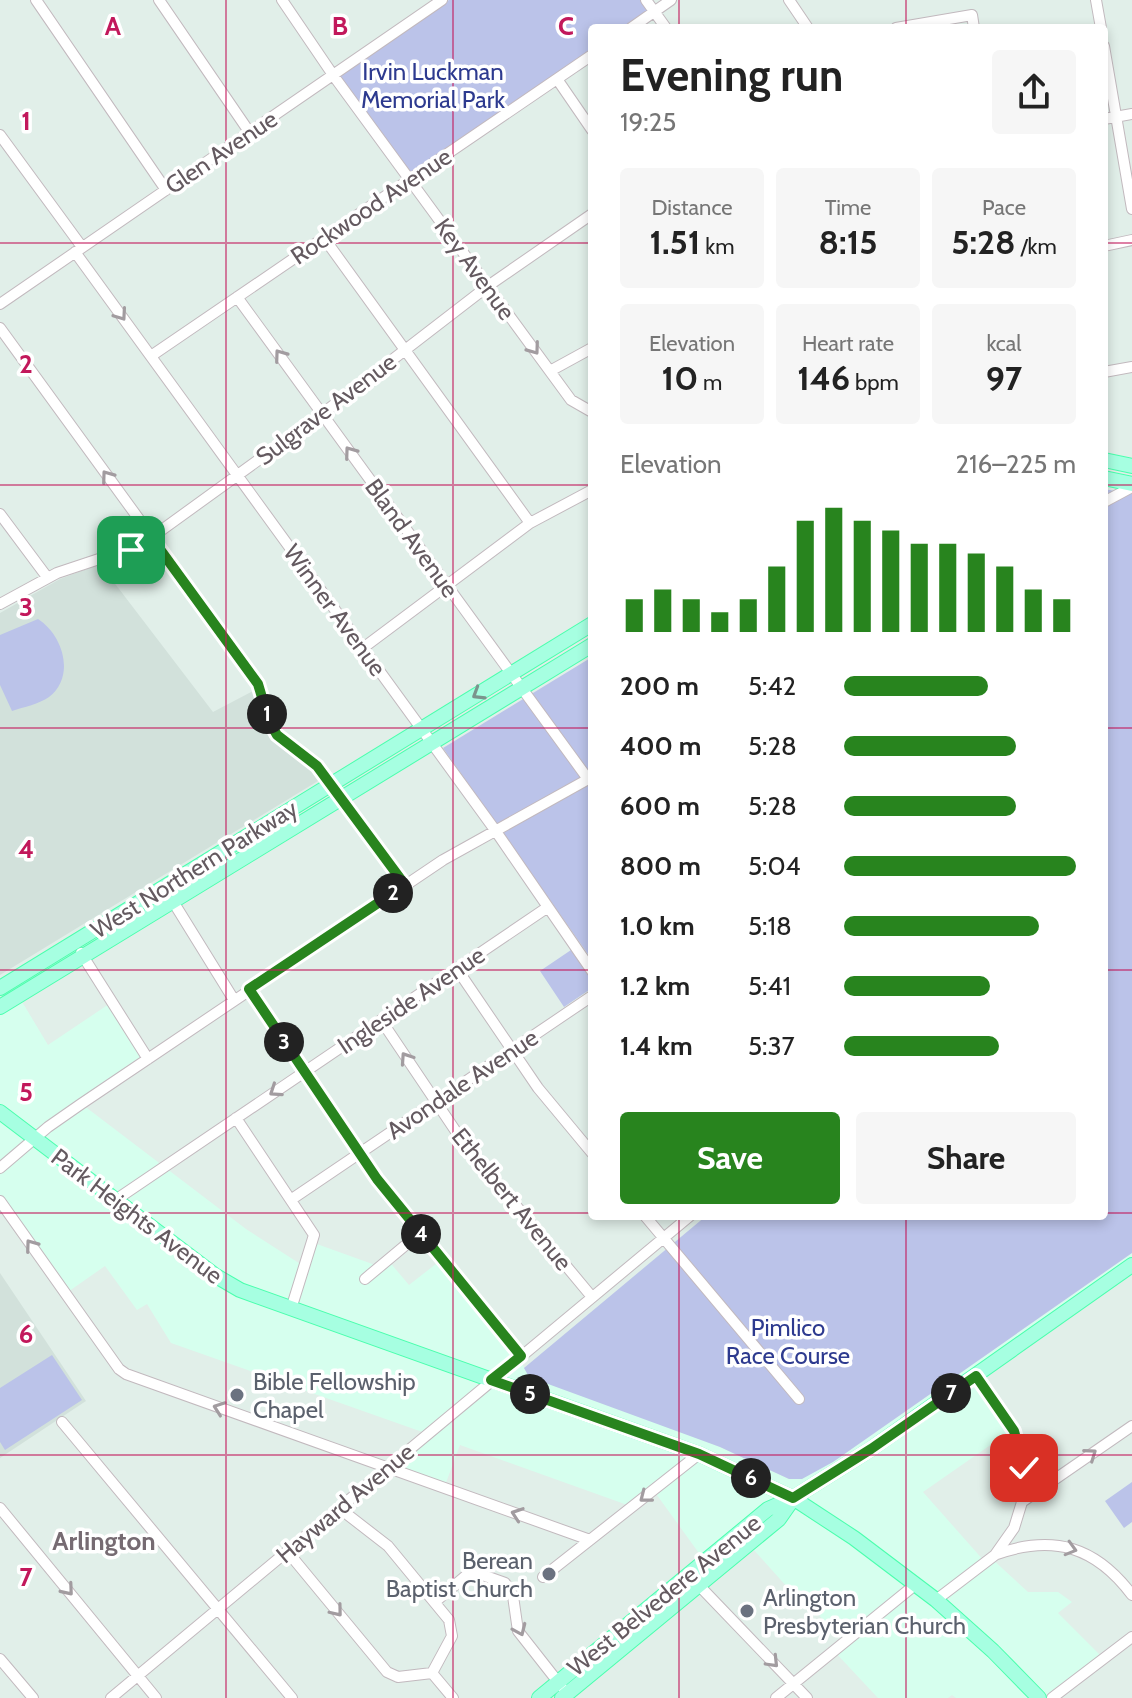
<!DOCTYPE html>
<meta charset="utf-8">
<style>
body{margin:0;font-family:Cabin,sans-serif;background:#f6f6f6;color:#222;height:100vh;display:flex;flex-direction:column;font-size:30px;white-space:nowrap}
*{box-sizing:border-box;margin:0}
p{font-size:26px;color:#767676}
.icon{flex:none;width:44px;height:44px;fill:none;stroke:currentColor;stroke-width:2;stroke-linecap:round;stroke-linejoin:round}
.map{position:relative;flex:1;overflow:hidden}
.side{position:absolute;left:588px;top:24px;width:520px;height:1196px;display:flex;flex-direction:column;background:#fff;border-radius:8px;box-shadow:0 4px 12px #0003}
.side>*{flex:none}
.pin{position:absolute;display:grid;place-items:center;width:68px;height:68px;color:#fff;margin:-34px;border-radius:16px;box-shadow:0 4px 12px #0006}
.km{position:absolute;width:40px;height:40px;margin:-20px;border-radius:50%;background:#222;color:#fff;font-size:22px;line-height:40px;text-align:center}
.round{display:grid;place-items:center;flex:none;width:84px;height:84px;border-radius:8px;background:#f6f6f6}
.summary{display:flex;align-items:center;justify-content:space-between;height:136px;padding:0 32px}
h1{font-size:44px;font-weight:800;line-height:60px}
.metrics{display:grid;grid-template-columns:repeat(3,1fr);gap:12px;height:136px;padding:8px 32px}
.metrics div{display:grid;align-content:center;border-radius:8px;background:#f6f6f6;text-align:center}
.metrics b{font-size:34px;font-weight:800}
.metrics small{font-size:22px;font-weight:400}
.metrics p{font-size:22px}
.chart{height:224px;padding:16px 32px}
.chart p{display:flex;justify-content:space-between}
.chart svg{width:100%;height:144px;margin-top:8px;stroke:#28841e;stroke-width:6}
.cta{display:flex;gap:16px;margin-top:auto;padding:16px 32px}
.cta a{flex:1;height:92px;border-radius:8px;background:#28841e;color:#fff;font-size:32px;font-weight:800;line-height:92px;text-align:center}
.cta a+a{background:#f6f6f6;color:#222}
ul{padding:0 32px;list-style:none;font-size:26px}
li{display:grid;grid-template-columns:128px 96px 1fr;align-items:center;height:60px}
li i{height:20px;border-radius:10px;background:#28841e}
.map>svg:first-child{display:block}
.commercial{fill:#d6ffee}
.education{fill:#d2e1db}
.green{fill:#bbc3e9}
.lines{fill:none;stroke-linecap:round;stroke-linejoin:round}
.minor-casing{stroke:#c2b9be;stroke-width:12}
.major-casing{stroke:#4affad;stroke-width:16}
.minor{stroke:#fff;stroke-width:10}
.major{stroke:#a6ffe1;stroke-width:14}
.oneway{stroke:#a29ca0}
.oneway2{stroke:#7b948d}
.route-casing{stroke:#fff;stroke-width:16}
.route{stroke:#28841e;stroke-width:10}
.grid{fill:none;stroke:#c2185b;stroke-width:2;stroke-opacity:0.55}
.worship-dot{fill:#6b7280;stroke:#fff;stroke-width:3}
.labels{text-anchor:middle;dominant-baseline:central;stroke-width:7;stroke-linejoin:round;paint-order:stroke}
.park-label{font-size:24px;fill:#2d3a8f;stroke:#fff}
.street-label{font-size:24px;fill:#645a60;stroke:#fff}
.worship-label{font-size:24px;fill:#5b616d;stroke:#fff;text-anchor:start}
.neighbourhood-label{font-size:26px;font-weight:bold;fill:#766b72;stroke:#fff}
.grid-label{font-size:26px;text-anchor:middle;font-weight:bold;fill:#c2185b;stroke:#fff;stroke-width:7;stroke-linejoin:round;paint-order:stroke}
</style>
<div class="map">
<svg width="1132" height="1698" viewBox="0 0 1132 1698">
<rect width="100%" height="100%" fill="#e1efe9"/>
<path class="commercial" d="M 15,990 L 48,1045 L 112,1002 L 147,1061 L 83,1105 L 246,1229 L 305,1267 L 314,1243 L 378,1266 L 387,1259 L 409,1285 L 441,1260 L 520,1356 L 524,1368 L 720,1447 L 789,1479 L 833,1462 L 1132,1253 L 1132,1265 L 975,1376 L 1012,1430 L 923,1492 L 985,1562 L 991,1558 L 1028,1592 L 1058,1592 L 1072,1602 L 1058,1613 L 1104,1659 L 1051,1698 L 956,1698 L 952,1695 L 948,1698 L 878,1698 L 834,1651 L 844,1642 L 801,1596 L 797,1598 L 744,1539 L 709,1567 L 654,1491 L 633,1507 L 460,1445 L 444,1488 L 390,1468 L 428,1434 L 171,1343 L 147,1304 L 137,1310 L 105,1266 L 65,1294 L 0,1202 L 0,999 Z"/>
<path class="education" d="M 100,564 L 213,712 L 253,691 L 267,733 L 283,749 L 308,766 L 318,781 L 0,975 L 0,613 L 60,579 Z
M 0,1273 L 86,1401 L 0,1458 Z"/>
<path class="green" d="M 449,0 L 642,0 L 649,11 L 624,28 L 592,28 L 592,50 L 411,175 L 339,76 Z
M 1104,489 L 1132,494 L 1132,1253 L 833,1462 L 802,1479 L 789,1479 L 720,1447 L 529,1377 L 524,1368 L 706,1216 L 1104,1216 Z
M 38,619 C 63,635 76,676 49,697 C 39,704 24,707 12,711 L 0,685 L 0,635 Z
M 592,657 L 592,960 L 443,748 Z
M 571,950 L 592,980 L 592,988 L 564,1007 L 540,971 Z
M 52,1355 L 82,1400 L 5,1450 L 0,1442 L 0,1388 Z
M 1132,1482 L 1132,1522 L 1124,1528 L 1105,1501 Z"/>
<g class="lines">
<defs>
<path id="minor" d="M 36,0 L 166,190
M 159,0 L 250,133
M 282,0 L 333,75 L 571,400 L 592,412
M 646,0 L 666,28
M 789,0 L 808,28
M 1096,0 L 1101,28
M 631,28 L 671,0
M 896,28 L 972,15 L 974,28
M 1104,46 L 1132,209
M 557,79 L 592,130
M 1104,119 L 1132,114
M 0,135 L 82,247
M 324,238 L 530,523
M 1104,246 L 1132,240
M 75,252 L 495,830 L 592,971
M 237,297 L 588,779
M 0,304 L 442,0
M 0,328 L 253,676 L 261,692 L 269,721 L 277,735 L 317,766 L 405,885
M 151,356 L 592,55
M 550,371 L 592,348
M 1104,372 L 1132,367
M 1104,502 L 1132,487
M 0,514 L 47,577
M 0,604 L 57,573 L 141,545 L 322,414 L 488,286 L 592,214
M 363,648 L 530,523 L 592,490
M 164,887 L 234,1000
M 81,953 L 148,1059
M 457,969 L 538,1088 L 592,1153
M 249,989 L 377,1179 L 521,1356
M 381,1020 L 463,1142 L 592,1297
M 236,1118 L 314,1235 L 291,1309
M 0,1168 L 48,1127 L 81,1104 L 443,860 L 592,777
M 292,1199 L 592,996
M 0,1201 L 119,1369 L 126,1374 L 590,1540
M 114,1201 L 548,907
M 645,1216 L 799,1399
M 365,1279 L 420,1233
M 976,1376 C 1007,1420 1030,1445 1022,1502
M 62,1422 L 292,1698
M 0,1508 L 156,1698
M 339,1508 L 388,1546 L 449,1620 L 452,1636 L 432,1673
M 287,1551 L 387,1672 L 398,1677 L 432,1673
M 997,1554 C 1054,1534 1096,1547 1132,1595
M 689,1575 L 807,1698
M 543,1577 L 699,1454
M 936,1600 L 995,1555 L 1014,1528 L 1022,1502 L 1132,1426
M 435,1602 L 469,1573 L 477,1573 L 505,1583 L 513,1596 L 518,1631 L 562,1687
M 0,1659 L 33,1698
M 432,1673 L 453,1698
M 111,1698 L 690,1216
M 776,1698 L 916,1584
M 1052,1698 L 1132,1637"/>
<path id="major" d="M 1104,460 L 1132,466
M 1104,478 L 1132,484
M 0,988 L 592,624
M 0,1007 L 592,645
M 0,1112 L 216,1276 L 240,1290 L 699,1454 L 793,1498 L 854,1538 L 936,1600 L 993,1651 L 1039,1698
M 539,1698 L 768,1509 L 793,1498 L 871,1449 L 1132,1265
M 562,1698 L 779,1519 L 793,1499"/>
</defs>
<use href="#minor" class="minor-casing"/>
<use href="#major" class="major-casing"/>
<use href="#minor" class="minor"/>
<use href="#major" class="major"/>
</g>
<defs><path id="oneway-chevron" d="M-2-3.5L2.5 0L-2 3.5" fill="none" stroke-width="1.6" stroke-linecap="round" stroke-linejoin="round" transform="scale(2)"/></defs>
<g class="oneway">
<use href="#oneway-chevron" transform="translate(121 315) rotate(55)"/>
<use href="#oneway-chevron" transform="translate(534 349) rotate(54)"/>
<use href="#oneway-chevron" transform="translate(280 355) rotate(-126)"/>
<use href="#oneway-chevron" transform="translate(350 452) rotate(-126)"/>
<use href="#oneway-chevron" transform="translate(107 476) rotate(-126)"/>
<use href="#oneway-chevron" transform="translate(406 1058) rotate(-124)"/>
<use href="#oneway-chevron" transform="translate(275 1091) rotate(146)"/>
<use href="#oneway-chevron" transform="translate(31 1245) rotate(-126)"/>
<use href="#oneway-chevron" transform="translate(219 1408) rotate(-160)"/>
<use href="#oneway-chevron" transform="translate(1091 1454) rotate(-35)"/>
<use href="#oneway-chevron" transform="translate(645 1497) rotate(142)"/>
<use href="#oneway-chevron" transform="translate(517 1514) rotate(-161)"/>
<use href="#oneway-chevron" transform="translate(1071 1549) rotate(16)"/>
<use href="#oneway-chevron" transform="translate(68 1590) rotate(50)"/>
<use href="#oneway-chevron" transform="translate(337 1611) rotate(51)"/>
<use href="#oneway-chevron" transform="translate(520 1630) rotate(66)"/>
<use href="#oneway-chevron" transform="translate(773 1662) rotate(46)"/>
</g>
<use class="oneway2" href="#oneway-chevron" transform="translate(478 694) rotate(148)"/>
<g class="lines">
<defs>
<path id="route" d="M 131,550 L 151,537 L 258,684 L 269,721 L 277,735 L 317,766 L 405,885 L 249,989 L 377,1179 L 521,1356 L 491,1380 L 699,1454 L 793,1498 L 871,1449 L 976,1376 L 1014,1431 L 1024,1468"/>
</defs>
<use href="#route" class="route-casing"/>
<use href="#route" class="route"/>
</g>
<path class="grid" d="M 226,0 L 226,1698M 453,0 L 453,1698M 679,0 L 679,28M 906,0 L 906,28M 0,243 L 592,243M 1104,243 L 1132,243M 0,485 L 592,485M 1104,485 L 1132,485M 0,728 L 592,728M 1104,728 L 1132,728M 0,970 L 592,970M 1104,970 L 1132,970M 0,1213 L 592,1213M 1104,1213 L 1132,1213M 679,1216 L 679,1698M 906,1216 L 906,1698M 0,1455 L 1132,1455"/>
<g class="worship-dot">
<circle cx="237" cy="1395" r="8"/>
<circle cx="549" cy="1574" r="8"/>
<circle cx="747" cy="1611" r="8"/>
</g>
<g class="labels">
<g class="park-label">
<text x="433" y="71">Irvin Luckman<tspan x="433" dy="28">Memorial Park</tspan></text>
<text x="788" y="1327">Pimlico<tspan x="788" dy="28">Race Course</tspan></text>
</g>
<g class="street-label">
<text transform="translate(221 152) rotate(-34)">Glen Avenue</text>
<text transform="translate(371 206) rotate(-34)">Rockwood Avenue</text>
<text transform="translate(475 269) rotate(54)">Key Avenue</text>
<text transform="translate(326 409) rotate(-37)">Sulgrave Avenue</text>
<text transform="translate(412 538) rotate(54)">Bland Avenue</text>
<text transform="translate(335 610) rotate(54)">Winner Avenue</text>
<text transform="translate(194 869) rotate(-32)">West Northern Parkway</text>
<text transform="translate(411 1000) rotate(-34)">Ingleside Avenue</text>
<text transform="translate(462 1084) rotate(-34)">Avondale Avenue</text>
<text transform="translate(512 1199) rotate(51)">Ethelbert Avenue</text>
<text transform="translate(137 1216) rotate(37)">Park Heights Avenue</text>
<text transform="translate(345 1503) rotate(-40)">Hayward Avenue</text>
<text transform="translate(664 1595) rotate(-39)">West Belvedere Avenue</text>
</g>
<g class="worship-label">
<text x="253" y="1381">Bible Fellowship<tspan x="253" dy="28">Chapel</tspan></text>
<text x="533" y="1560" text-anchor="end">Berean<tspan x="533" dy="28">Baptist Church</tspan></text>
<text x="763" y="1597">Arlington<tspan x="763" dy="28">Presbyterian Church</tspan></text>
</g>
<g class="neighbourhood-label">
<text x="104" y="1541">Arlington</text>
</g>
</g>
<g class="grid-label">
<text x="113" y="35">A</text>
<text x="340" y="35">B</text>
<text x="566" y="35">C</text>
<text x="26" y="130">1</text>
<text x="26" y="373">2</text>
<text x="26" y="616">3</text>
<text x="26" y="858">4</text>
<text x="26" y="1101">5</text>
<text x="26" y="1343">6</text>
<text x="26" y="1586">7</text>
</g>
</svg>
<div class="pin" style="left:131px;top:550px;background:#1e9e55"><svg class="icon" aria-label="arrive" viewBox="0 0 24 24"><path d="M6 21V4h12l-3 4 3 4H6"/></svg></div>
<div class="pin" style="left:1024px;top:1468px;background:#d93025"><svg class="icon" aria-label="check" viewBox="0 0 24 24"><path d="M5 12l5 5 9-10"/></svg></div>
<b class="km" style="left:267px;top:714px">1</b>
<b class="km" style="left:393px;top:893px">2</b>
<b class="km" style="left:284px;top:1042px">3</b>
<b class="km" style="left:421px;top:1234px">4</b>
<b class="km" style="left:530px;top:1394px">5</b>
<b class="km" style="left:751px;top:1478px">6</b>
<b class="km" style="left:951px;top:1393px">7</b>
<section class="side">
<div class="summary"><div><h1>Evening run</h1><p>19:25</p></div><a class="round"><svg class="icon" aria-label="share" viewBox="0 0 24 24"><path d="M12 15V3M7 8l5-5 5 5M5 13v7h14v-7"/></svg></a></div>
<div class="metrics">
<div><p>Distance</p><b>1.51<small> km</small></b></div>
<div><p>Time</p><b>8:15</b></div>
<div><p>Pace</p><b>5:28<small> /km</small></b></div>
</div>
<div class="metrics">
<div><p>Elevation</p><b>10<small> m</small></b></div>
<div><p>Heart rate</p><b>146<small> bpm</small></b></div>
<div><p>kcal</p><b>97</b></div>
</div>
<div class="chart"><p><span>Elevation</span>216–225 m</p>
<svg viewBox="0 0 160 44" preserveAspectRatio="none"><path d="M5 44V34M15 44V31M25 44V34M35 44V38M45 44V34M55 44V24M65 44V10M75 44V6M85 44V10M95 44V13M105 44V17M115 44V17M125 44V20M135 44V24M145 44V31M155 44V34"/></svg>
</div>
<ul>
<li><b>200 m</b>5:42<i style="width:62%"></i></li>
<li><b>400 m</b>5:28<i style="width:74%"></i></li>
<li><b>600 m</b>5:28<i style="width:74%"></i></li>
<li><b>800 m</b>5:04<i style="width:100%"></i></li>
<li><b>1.0 km</b>5:18<i style="width:84%"></i></li>
<li><b>1.2 km</b>5:41<i style="width:63%"></i></li>
<li><b>1.4 km</b>5:37<i style="width:67%"></i></li>
</ul>
<div class="cta"><a>Save</a><a>Share</a></div>
</section>
</div>
